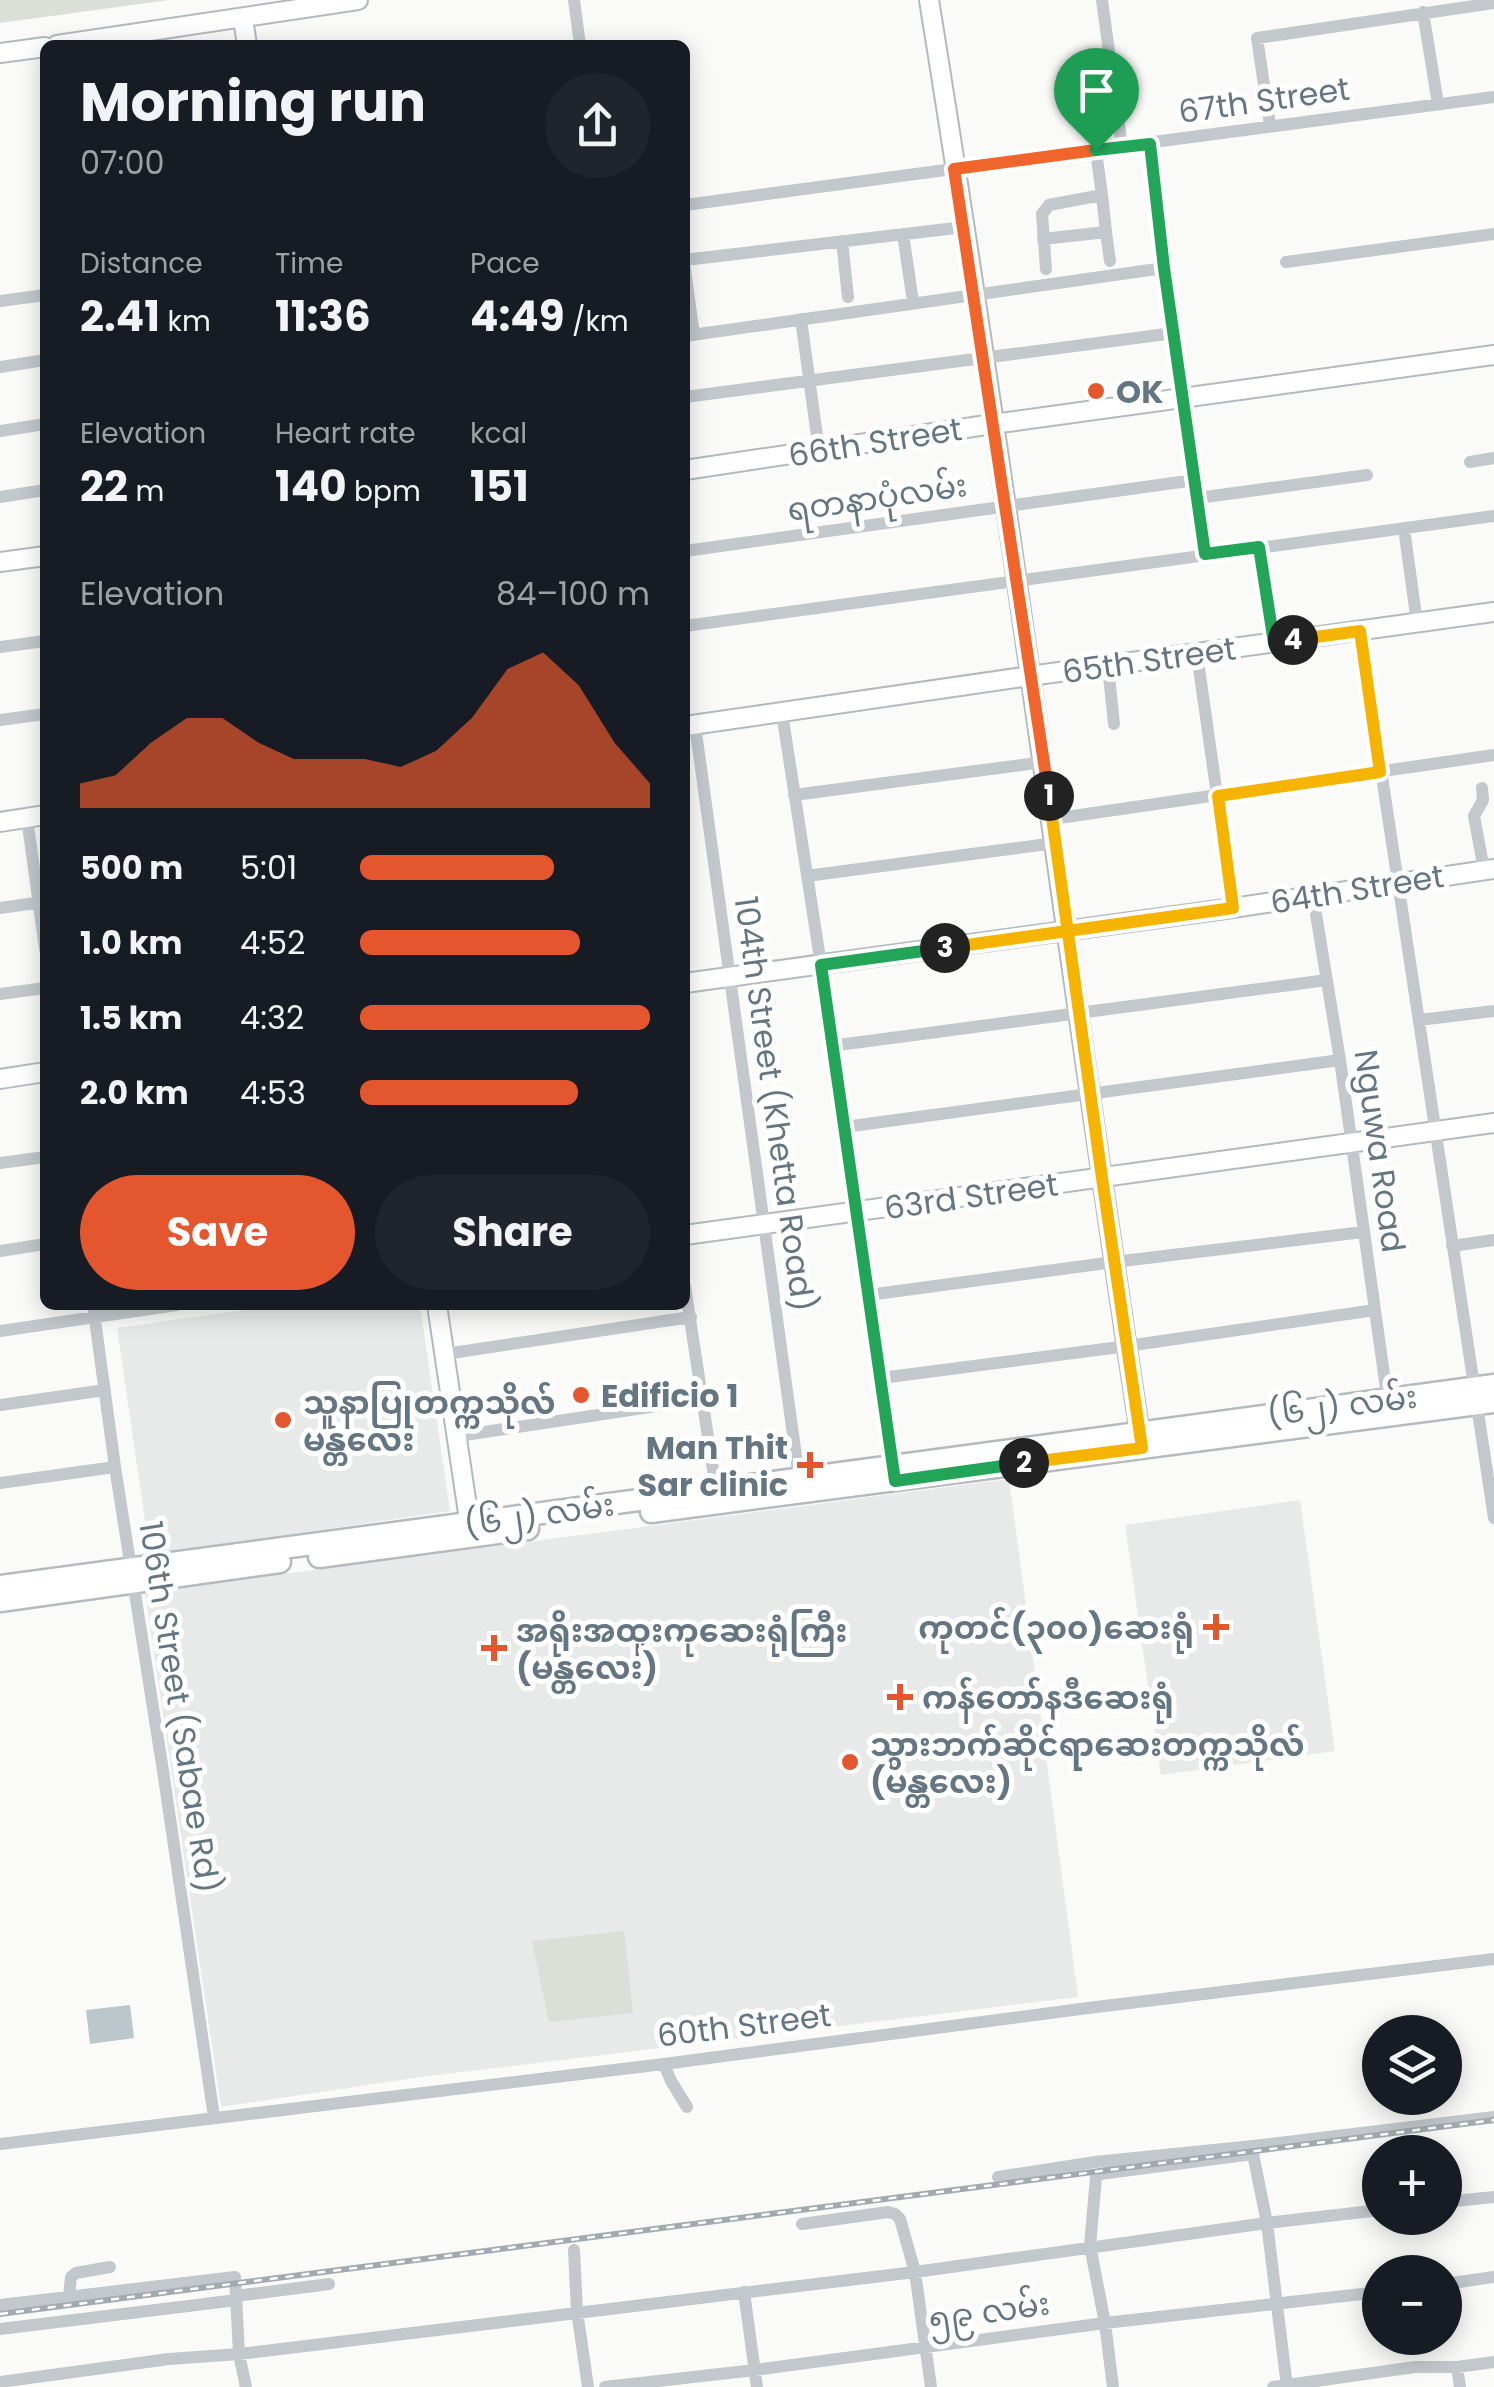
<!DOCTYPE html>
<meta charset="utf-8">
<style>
body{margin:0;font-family:Poppins,"Noto Sans Myanmar",sans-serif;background:#20242c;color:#f1f3f6;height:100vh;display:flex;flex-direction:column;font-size:38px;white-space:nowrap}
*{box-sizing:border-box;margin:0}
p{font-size:32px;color:#9ea1a6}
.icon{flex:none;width:55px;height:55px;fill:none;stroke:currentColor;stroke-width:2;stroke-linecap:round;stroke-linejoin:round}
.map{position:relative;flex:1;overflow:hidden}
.drawer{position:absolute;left:40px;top:40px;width:650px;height:1270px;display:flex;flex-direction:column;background:#171b24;border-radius:15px;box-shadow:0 5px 25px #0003}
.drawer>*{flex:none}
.buttons{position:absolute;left:1362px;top:2015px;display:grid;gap:20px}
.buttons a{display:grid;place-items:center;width:100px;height:100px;border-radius:50%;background:#171b24;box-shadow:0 5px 25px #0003;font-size:50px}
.pin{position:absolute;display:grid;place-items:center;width:85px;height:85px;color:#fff;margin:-102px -42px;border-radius:50% 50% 50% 0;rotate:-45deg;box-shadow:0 0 10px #0007}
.pin .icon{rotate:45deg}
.km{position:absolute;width:50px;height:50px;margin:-25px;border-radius:50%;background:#222;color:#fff;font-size:28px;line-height:50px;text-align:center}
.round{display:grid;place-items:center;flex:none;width:105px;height:105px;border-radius:52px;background:#20242c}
.headline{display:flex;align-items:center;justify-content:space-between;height:170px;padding:0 40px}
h1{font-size:55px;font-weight:700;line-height:75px}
.stats{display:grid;grid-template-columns:repeat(3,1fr);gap:15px;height:170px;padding:10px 40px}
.stats div{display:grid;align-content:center}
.stats b{font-size:42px;font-weight:700}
.stats small{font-size:28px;font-weight:400}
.stats p{font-size:28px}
.chart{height:280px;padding:20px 40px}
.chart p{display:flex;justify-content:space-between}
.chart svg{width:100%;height:180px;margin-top:10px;fill:#e4572e;opacity:.7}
.cta{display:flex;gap:20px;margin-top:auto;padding:20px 40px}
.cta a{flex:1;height:115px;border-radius:60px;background:#e4572e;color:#fff;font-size:40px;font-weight:700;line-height:115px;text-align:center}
.cta a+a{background:#20242c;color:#f1f3f6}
ul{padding:0 40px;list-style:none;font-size:32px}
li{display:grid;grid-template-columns:160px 120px 1fr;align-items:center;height:75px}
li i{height:25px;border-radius:12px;background:#e4572e}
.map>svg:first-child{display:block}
.built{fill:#e8e9e9}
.green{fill:#dadfd7}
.water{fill:#bbc7cb}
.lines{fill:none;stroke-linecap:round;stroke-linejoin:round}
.secondary-casing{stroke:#b3babf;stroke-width:22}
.primary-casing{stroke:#b5babe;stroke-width:25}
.street{stroke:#c3c8cc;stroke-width:12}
.secondary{stroke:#fff;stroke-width:18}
.primary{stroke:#fff;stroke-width:20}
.rail-casing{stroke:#a2aab0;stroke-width:6}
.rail{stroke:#fff;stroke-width:2.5;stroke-dasharray:8;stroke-linecap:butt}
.split-1-casing{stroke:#fff;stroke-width:20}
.split-2-casing{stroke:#fff;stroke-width:20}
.split-3-casing{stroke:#fff;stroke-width:20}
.split-4-casing{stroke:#fff;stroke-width:20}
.split-5-casing{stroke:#fff;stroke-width:20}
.split-1{stroke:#f0652b;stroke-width:12}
.split-2{stroke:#f5b400;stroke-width:12}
.split-3{stroke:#22a559;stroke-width:12}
.split-4{stroke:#f5b400;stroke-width:12}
.split-5{stroke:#22a559;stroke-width:12}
.poi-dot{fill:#e4572e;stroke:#fff;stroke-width:4}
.labels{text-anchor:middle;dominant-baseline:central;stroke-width:10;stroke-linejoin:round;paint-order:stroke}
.street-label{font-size:32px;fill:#657683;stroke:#fff}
.poi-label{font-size:32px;font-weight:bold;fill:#657683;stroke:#fff;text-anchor:start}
</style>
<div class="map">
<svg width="1494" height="2387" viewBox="0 0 1494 2387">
<rect width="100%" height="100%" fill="#fafaf8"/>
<path class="built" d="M 278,1305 L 420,1305 L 450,1511 L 150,1555 L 117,1328 Z
M 1009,1479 L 1078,1997 L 421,2077 L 221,2107 L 145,1592 Z
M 1300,1500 L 1335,1751 L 1161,1775 L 1125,1525 Z"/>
<path class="green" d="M 0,0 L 169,0 L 0,23 Z
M 624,1931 L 633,2013 L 549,2022 L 532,1941 Z"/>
<path class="water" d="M 130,2005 L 134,2038 L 90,2044 L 86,2010 Z"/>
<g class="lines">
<defs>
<path id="secondary" d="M 929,0 C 1007,481 1068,965 1142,1447
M 243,18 L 247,45
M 57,45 L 358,0
M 0,53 L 45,47
M 685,470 L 993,424 L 1494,355
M 0,562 L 45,556
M 685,726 L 1030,676 L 1494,612
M 0,822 L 45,815
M 685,983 L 1233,908 L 1494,869
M 0,1079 L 45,1072
M 685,1235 L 1494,1123
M 437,1305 L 471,1533"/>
<path id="primary" d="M 651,1512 L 1494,1402
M 319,1557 L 528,1529
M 0,1586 L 1494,1385
M 0,1601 L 280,1562"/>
</defs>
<use href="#secondary" class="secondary-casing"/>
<use href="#primary" class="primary-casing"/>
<path class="street" d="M 574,0 L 580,45
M 1102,0 L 1122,147
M 1423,12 L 1438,104
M 1270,125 L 1257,38 L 1494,3
M 1150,143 L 1164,268 L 1205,554
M 685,205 C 955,169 1224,132 1494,97
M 1106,232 L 1110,261
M 903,234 L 913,302
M 1043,239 L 1106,232 L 1102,195
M 842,241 L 848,297
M 685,260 L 964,227
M 1286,262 L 1494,234
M 685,269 L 694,335
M 1046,269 L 1042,214 L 1049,205 L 1102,195 L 1096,151
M 0,301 L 45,295
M 801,319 L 819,451
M 685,336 L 1164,268
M 0,367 L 45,360
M 685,397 L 1174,333
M 0,431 L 45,424
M 1470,462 L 1494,458
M 0,497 L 45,490
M 1198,498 L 1367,475
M 1404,528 L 1417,623
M 1259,547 L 1274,643
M 685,551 L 1195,480
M 685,626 L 1494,516
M 1360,631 L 1494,1518
M 0,647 L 45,641
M 1197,654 L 1233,908
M 1108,666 L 1114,724
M 782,713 L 821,965 L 894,1473
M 0,720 L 45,714
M 695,725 L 800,1485
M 1482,788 L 1483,800 L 1474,816 L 1484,870
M 794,795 L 1044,762
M 27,818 L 45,949
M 1052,819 L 1494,755
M 807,876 L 1055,843
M 1313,896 L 1340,1060 L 1388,1403
M 0,908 L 42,902
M 0,994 L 45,988
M 1419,1020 L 1494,1011
M 831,1046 L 1327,980
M 844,1127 L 1340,1060
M 0,1163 L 45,1157
M 1452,1246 L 1494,1240
M 0,1251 L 45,1244
M 685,1286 L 717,1496
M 868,1295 L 1114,1262 L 1363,1232
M 93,1305 L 115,1467 L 163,1771 L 214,2117
M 0,1331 L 177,1305
M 445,1354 L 691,1317
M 881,1378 L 1127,1346 L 1375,1310
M 0,1405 L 105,1390
M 458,1436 L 703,1399
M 0,1483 L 115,1467
M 664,2064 L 671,2081 L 687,2107
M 0,2144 L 664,2064 L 1088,2008 L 1494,1959
M 998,2177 L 1095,2162 L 1253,2146
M 1445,2202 L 1494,2197
M 802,2224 L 888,2212 L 895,2214 L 900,2219 L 915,2272 L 931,2387
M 574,2250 L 577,2311 L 588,2387
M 1445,2284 L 1494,2277
M 744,2292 L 757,2387
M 236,2296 L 329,2284
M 69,2297 L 71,2277 L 76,2273 L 110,2267
M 0,2305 L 235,2277 L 239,2354 L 246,2387
M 0,2329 L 237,2300
M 1457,2367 L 1460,2387
M 0,2382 L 169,2359 L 239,2354 L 915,2272 L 1267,2223 L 1380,2210
M 605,2387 L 755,2370 L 1105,2323 L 1380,2292
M 1113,2387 L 1105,2323 L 1090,2246 L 1096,2177 L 1100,2174 L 1253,2154
M 1273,2387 L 1415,2367 L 1457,2367 L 1494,2362
M 1287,2387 L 1267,2223 L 1253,2154 L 1253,2146 L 1494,2117"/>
<use href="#secondary" class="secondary"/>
<use href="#primary" class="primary"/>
<defs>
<path id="rail" d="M 0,2314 L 1494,2120"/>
</defs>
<use href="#rail" class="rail-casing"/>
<use href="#rail" class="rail"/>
</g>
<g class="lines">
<defs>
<path id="split-1" d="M 1049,796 L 954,169 L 1096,150"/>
<path id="split-2" d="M 1024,1463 L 1142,1448 L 1102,1178 L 1049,796"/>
<path id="split-3" d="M 945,948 L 821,965 L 895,1481 L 1024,1463"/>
<path id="split-4" d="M 945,948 L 1233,908 L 1218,796 L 1380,772 L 1360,631 L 1293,640"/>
<path id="split-5" d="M 1096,150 L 1150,144 L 1164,268 L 1205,554 L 1259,547 L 1274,643 L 1293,640"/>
</defs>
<use href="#split-1" class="split-1-casing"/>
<use href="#split-2" class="split-2-casing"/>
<use href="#split-3" class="split-3-casing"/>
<use href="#split-4" class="split-4-casing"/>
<use href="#split-5" class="split-5-casing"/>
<use href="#split-1" class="split-1"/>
<use href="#split-2" class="split-2"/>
<use href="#split-3" class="split-3"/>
<use href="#split-4" class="split-4"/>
<use href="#split-5" class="split-5"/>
</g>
<g class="poi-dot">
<circle cx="1096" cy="391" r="10"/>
<circle cx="581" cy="1395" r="10"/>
<circle cx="283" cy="1420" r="10"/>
<path d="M805 1450h10v10h10v10h-10v10h-10v-10h-10v-10h10z"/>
<path d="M1211 1612h10v10h10v10h-10v10h-10v-10h-10v-10h10z"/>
<path d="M489 1633h10v10h10v10h-10v10h-10v-10h-10v-10h10z"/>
<path d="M895 1682h10v10h10v10h-10v10h-10v-10h-10v-10h10z"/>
<circle cx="850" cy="1762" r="10"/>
</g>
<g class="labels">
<g class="street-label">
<text transform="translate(1264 100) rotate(-8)">67th Street</text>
<text transform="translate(875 442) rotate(-9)">66th Street</text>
<text transform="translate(877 497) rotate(-8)">ရတနာပုံလမ်း</text>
<text transform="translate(1149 660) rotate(-8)">65th Street</text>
<text transform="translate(1357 889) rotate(-9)">64th Street</text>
<text transform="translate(775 1104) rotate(82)">104th Street (Khetta Road)</text>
<text transform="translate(1380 1151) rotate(82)">Nguwa Road</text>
<text transform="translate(971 1196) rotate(-8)">63rd Street</text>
<text transform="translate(1342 1405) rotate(-7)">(၆၂) လမ်း</text>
<text transform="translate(539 1514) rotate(-8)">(၆၂) လမ်း</text>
<text transform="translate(180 1707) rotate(81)">106th Street (Sabae Rd)</text>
<text transform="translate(744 2025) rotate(-7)">60th Street</text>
<text transform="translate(989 2311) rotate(-8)">၅၉ လမ်း</text>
</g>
<g class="poi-label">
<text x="1116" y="391">OK</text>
<text x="601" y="1395">Edificio 1</text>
<text x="303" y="1402">သူနာပြုတက္ကသိုလ်<tspan x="303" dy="37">မန္တလေး</tspan></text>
<text x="788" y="1447" text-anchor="end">Man Thit<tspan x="788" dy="37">Sar clinic</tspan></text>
<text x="1194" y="1627" text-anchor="end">ကုတင်(၃၀၀)ဆေးရုံ</text>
<text x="516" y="1630">အရိုးအထူးကုဆေးရုံကြီး<tspan x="516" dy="37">(မန္တလေး)</tspan></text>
<text x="922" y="1697">ကန်တော်နဒီဆေးရုံ</text>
<text x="870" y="1744">သွားဘက်ဆိုင်ရာဆေးတက္ကသိုလ်<tspan x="870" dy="37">(မန္တလေး)</tspan></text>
</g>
</g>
</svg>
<div class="buttons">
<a><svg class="icon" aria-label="layers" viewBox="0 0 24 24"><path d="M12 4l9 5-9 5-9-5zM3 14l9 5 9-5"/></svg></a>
<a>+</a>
<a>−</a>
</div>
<div class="pin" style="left:1096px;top:150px;background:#1e9e55"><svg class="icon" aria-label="arrive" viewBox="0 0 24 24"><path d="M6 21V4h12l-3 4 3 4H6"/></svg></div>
<b class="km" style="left:1049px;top:796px">1</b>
<b class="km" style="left:1024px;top:1463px">2</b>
<b class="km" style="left:945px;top:948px">3</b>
<b class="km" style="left:1293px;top:640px">4</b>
<section class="drawer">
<div class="headline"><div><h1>Morning run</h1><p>07:00</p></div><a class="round"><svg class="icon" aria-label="share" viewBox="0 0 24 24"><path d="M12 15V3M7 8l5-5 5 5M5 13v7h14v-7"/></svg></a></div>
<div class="stats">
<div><p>Distance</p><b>2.41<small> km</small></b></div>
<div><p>Time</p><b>11:36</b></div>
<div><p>Pace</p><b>4:49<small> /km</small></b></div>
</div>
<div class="stats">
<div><p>Elevation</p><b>22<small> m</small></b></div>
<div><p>Heart rate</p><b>140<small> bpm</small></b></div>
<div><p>kcal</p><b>151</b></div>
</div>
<div class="chart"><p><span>Elevation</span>84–100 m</p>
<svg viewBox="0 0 160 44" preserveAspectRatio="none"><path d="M0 44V38L10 36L20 28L30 22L40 22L50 28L60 32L70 32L80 32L90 34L100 30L110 22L120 10L130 6L140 14L150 28L160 38V44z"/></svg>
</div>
<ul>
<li><b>500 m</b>5:01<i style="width:67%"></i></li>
<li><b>1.0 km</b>4:52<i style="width:76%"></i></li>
<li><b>1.5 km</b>4:32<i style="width:100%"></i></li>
<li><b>2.0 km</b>4:53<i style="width:75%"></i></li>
</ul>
<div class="cta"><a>Save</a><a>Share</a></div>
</section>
</div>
